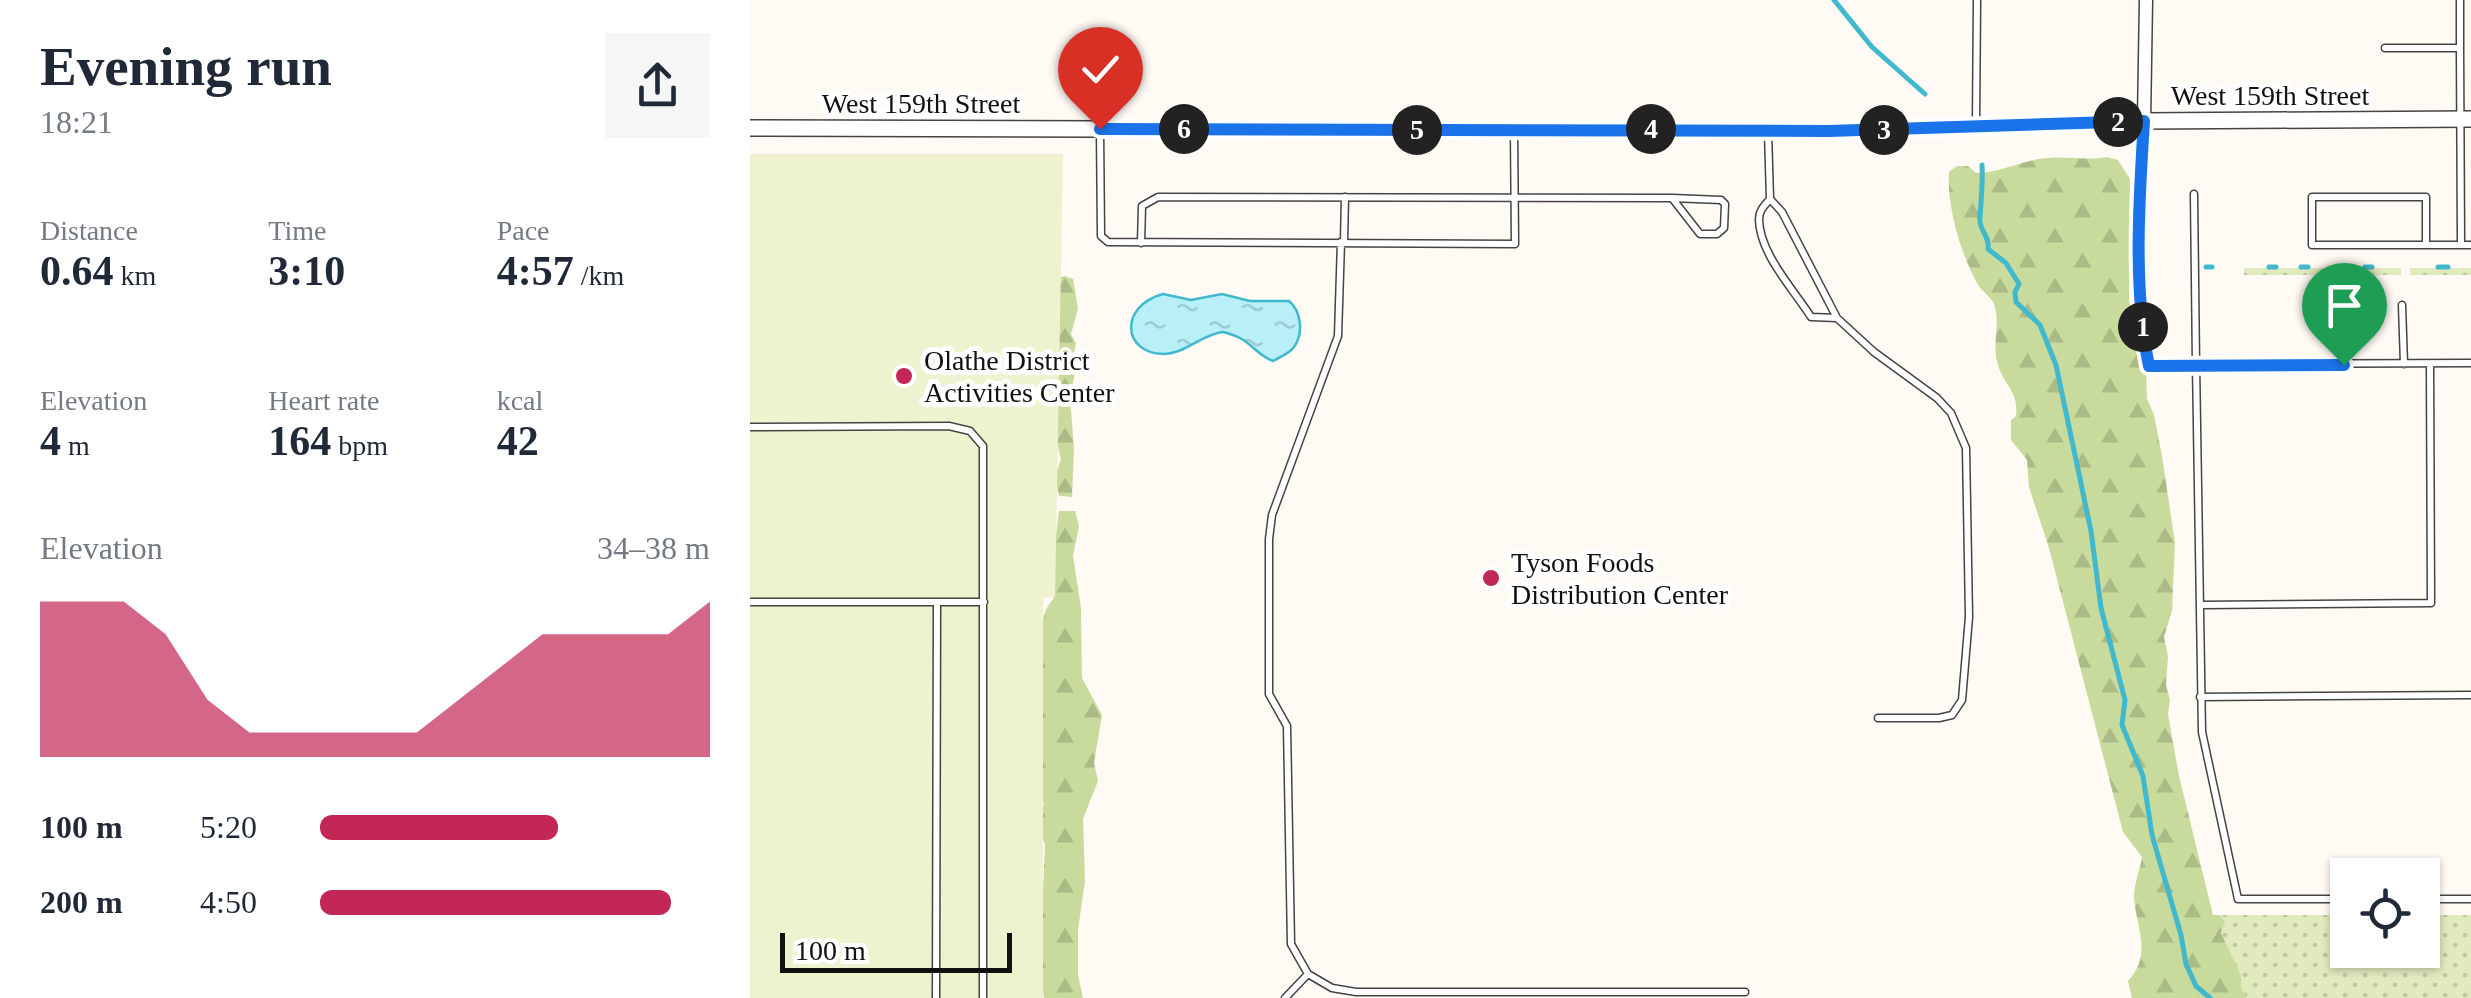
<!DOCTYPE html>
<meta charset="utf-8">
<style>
body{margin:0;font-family:"Times New Roman",serif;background:#f6f6f7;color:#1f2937;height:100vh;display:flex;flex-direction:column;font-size:38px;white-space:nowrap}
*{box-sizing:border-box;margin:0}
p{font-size:32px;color:#747a83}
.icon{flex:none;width:55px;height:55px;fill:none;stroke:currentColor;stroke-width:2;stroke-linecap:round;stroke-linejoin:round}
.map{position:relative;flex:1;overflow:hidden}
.drawer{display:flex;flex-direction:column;background:#fff;width:750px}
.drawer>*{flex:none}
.buttons{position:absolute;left:1580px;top:858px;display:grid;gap:20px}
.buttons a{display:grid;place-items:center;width:110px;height:110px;border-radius:0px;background:#fff;box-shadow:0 2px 8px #0004;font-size:50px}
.scale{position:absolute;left:30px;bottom:25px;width:232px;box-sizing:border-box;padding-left:10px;border:5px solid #111;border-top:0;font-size:28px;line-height:35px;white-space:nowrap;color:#111;-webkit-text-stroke:8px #fff;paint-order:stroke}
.pin{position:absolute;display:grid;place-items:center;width:85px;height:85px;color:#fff;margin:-102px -42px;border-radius:50% 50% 50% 0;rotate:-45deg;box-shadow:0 0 10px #0007}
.pin .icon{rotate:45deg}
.km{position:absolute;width:50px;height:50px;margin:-25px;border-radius:50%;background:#222;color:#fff;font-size:28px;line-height:50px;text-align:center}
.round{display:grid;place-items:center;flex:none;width:105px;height:105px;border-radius:0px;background:#f6f6f7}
.overview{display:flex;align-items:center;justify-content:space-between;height:170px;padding:0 40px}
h1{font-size:55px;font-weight:800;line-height:75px}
.stats{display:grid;grid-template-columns:repeat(3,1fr);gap:15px;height:170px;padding:10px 40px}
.stats div{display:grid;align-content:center}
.stats b{font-size:42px;font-weight:800}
.stats small{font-size:28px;font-weight:400}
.stats p{font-size:28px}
.chart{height:280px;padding:20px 40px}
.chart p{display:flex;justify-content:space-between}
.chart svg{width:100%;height:180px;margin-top:10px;fill:#c22755;opacity:.7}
ul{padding:0 40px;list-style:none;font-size:32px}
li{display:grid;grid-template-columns:160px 120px 1fr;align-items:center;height:75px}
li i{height:25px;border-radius:12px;background:#c22755}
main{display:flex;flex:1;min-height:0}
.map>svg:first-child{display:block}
.grass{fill:url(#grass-dots)}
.forest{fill:url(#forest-firs)}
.pitch{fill:#eef2cf}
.water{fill:url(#water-ripples);stroke:#40b8cd;stroke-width:2.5}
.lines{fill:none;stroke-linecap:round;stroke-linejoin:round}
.stream{stroke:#40b8cd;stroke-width:5}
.service-casing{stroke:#444;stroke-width:9}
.minor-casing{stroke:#444;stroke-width:15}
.tertiary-casing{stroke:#444;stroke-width:18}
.service{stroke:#fff;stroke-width:6}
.minor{stroke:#fff;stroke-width:12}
.tertiary{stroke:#fff;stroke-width:15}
.route-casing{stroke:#fff;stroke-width:20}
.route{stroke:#1a73e8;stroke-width:12}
.poi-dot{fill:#c22755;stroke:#fff;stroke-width:4}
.labels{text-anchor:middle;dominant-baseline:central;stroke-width:10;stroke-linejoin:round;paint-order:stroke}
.street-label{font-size:28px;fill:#111;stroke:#fff}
.poi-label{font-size:28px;fill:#111;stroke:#fff;text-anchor:start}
</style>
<main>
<section class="drawer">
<div class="overview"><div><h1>Evening run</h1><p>18:21</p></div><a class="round"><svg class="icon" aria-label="share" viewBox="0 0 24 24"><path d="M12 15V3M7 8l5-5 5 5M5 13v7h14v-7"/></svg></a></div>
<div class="stats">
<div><p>Distance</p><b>0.64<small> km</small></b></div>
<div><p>Time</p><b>3:10</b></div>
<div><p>Pace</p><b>4:57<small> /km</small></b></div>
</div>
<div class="stats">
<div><p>Elevation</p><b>4<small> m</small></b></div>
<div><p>Heart rate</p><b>164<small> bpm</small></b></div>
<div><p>kcal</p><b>42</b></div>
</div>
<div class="chart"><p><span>Elevation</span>34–38 m</p>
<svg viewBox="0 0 160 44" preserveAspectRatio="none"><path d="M0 44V6L10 6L20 6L30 14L40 30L50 38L60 38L70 38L80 38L90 38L100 30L110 22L120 14L130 14L140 14L150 14L160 6V44z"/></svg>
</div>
<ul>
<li><b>100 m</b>5:20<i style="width:61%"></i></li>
<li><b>200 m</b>4:50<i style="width:90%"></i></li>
</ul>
</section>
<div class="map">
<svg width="1721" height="998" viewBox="0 0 1721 998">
<defs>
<pattern id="grass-dots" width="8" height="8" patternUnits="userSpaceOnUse" patternTransform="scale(2.5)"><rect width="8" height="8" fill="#e0eabd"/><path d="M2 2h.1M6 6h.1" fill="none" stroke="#bfc8a1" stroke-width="1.8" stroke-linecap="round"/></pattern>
<pattern id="forest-firs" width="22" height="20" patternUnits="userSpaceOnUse" patternTransform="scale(2.5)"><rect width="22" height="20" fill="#c8db9c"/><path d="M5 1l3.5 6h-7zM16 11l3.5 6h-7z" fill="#abbb85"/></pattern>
<pattern id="water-ripples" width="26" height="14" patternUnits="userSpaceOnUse" patternTransform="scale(2.5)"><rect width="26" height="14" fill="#b9eff6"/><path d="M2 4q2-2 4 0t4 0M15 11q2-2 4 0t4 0" fill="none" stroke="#9eccd2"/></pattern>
</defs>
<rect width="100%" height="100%" fill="#fffaf4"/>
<path class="grass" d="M 1494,268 L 1580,268 L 1580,275 L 1494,275 Z
M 1589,268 L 1651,268 L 1651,275 L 1589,275 Z
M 1660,268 L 1721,268 L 1721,275 L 1660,275 Z
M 1470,915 L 1597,915 L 1598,950 L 1672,950 L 1673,915 L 1721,915 L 1721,998 L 1496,998 L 1491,987 L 1491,975 L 1471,933 L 1474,922 Z"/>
<path class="forest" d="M 1357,157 L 1368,160 L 1380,179 L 1379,301 L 1384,317 L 1383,341 L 1396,370 L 1397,399 L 1404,415 L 1412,456 L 1425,543 L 1422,611 L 1414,637 L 1418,656 L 1416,685 L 1420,700 L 1418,714 L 1429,776 L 1463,915 L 1470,915 L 1475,922 L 1471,933 L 1491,975 L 1491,987 L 1496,998 L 1382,998 L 1378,981 C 1403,954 1386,928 1384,897 C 1384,884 1390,870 1392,857 L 1373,832 L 1299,548 L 1279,487 L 1277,460 L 1261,440 L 1261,420 L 1266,416 C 1269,393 1256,387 1249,368 C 1241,348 1250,328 1245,307 C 1243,297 1232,293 1227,283 C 1210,251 1197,208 1199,172 L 1207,166 L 1218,166 L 1226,173 C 1251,173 1274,159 1299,158 C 1319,156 1337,161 1357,157 Z
M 315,276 L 323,279 L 328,309 L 321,334 L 326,343 L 322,362 L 325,373 L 320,396 L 324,450 L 322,497 L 309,496 L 305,477 L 311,459 L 305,435 L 309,278 Z
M 309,511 L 325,511 L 329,526 L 323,556 L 331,608 L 332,678 L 352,715 L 344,763 L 348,781 L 333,819 L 335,881 L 328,930 L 328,975 L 333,998 L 294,998 L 290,961 L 295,845 L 288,822 L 294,804 L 289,790 L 289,662 C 297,637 285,619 304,598 L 304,551 Z"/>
<path class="pitch" d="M 0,154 L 313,154 L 305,597 L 293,598 L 293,998 L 0,998 Z"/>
<path class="water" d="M 413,294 L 441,300 L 472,294 L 500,301 L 539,301 C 551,311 554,333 544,347 C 539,354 530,357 523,361 C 502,353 503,339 473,332 C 452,334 435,354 413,354 C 372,353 369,306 413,294 Z"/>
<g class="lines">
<path class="stream" d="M 1084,0 L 1122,47 L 1175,94
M 1232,165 C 1233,183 1231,200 1230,217 C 1228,230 1240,235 1238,249 L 1256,263 L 1269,284 L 1265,292 L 1266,302 L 1290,325 L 1306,365 L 1341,531 L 1351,608 L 1375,700 L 1372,725 L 1393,776 L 1402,835 L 1431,935 L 1436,964 L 1446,986 L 1460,998
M 1456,267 L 1462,267
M 1519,267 L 1526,267
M 1551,267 L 1558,267
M 1615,267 L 1622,267
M 1688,267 L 1698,267"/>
<defs>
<path id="service" d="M 1710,0 L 1710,48
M 1635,48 L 1710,48 L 1711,245 L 1721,245
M 1394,122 C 1388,201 1383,288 1399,365 L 1446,364 L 1452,732 L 1488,899 L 1598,899
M 1226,124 L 1227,0
M 350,130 L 351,236 L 358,242 L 765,244 L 764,130
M 1018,132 L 1020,199 L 1032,212 L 1087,318 L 1124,352 L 1187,398 L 1201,413 L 1216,448 L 1219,617 L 1212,700 L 1202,715 L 1189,718 L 1128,718
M 1444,194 L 1446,364 L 1721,363
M 1020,199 C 1015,205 1009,210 1009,219 C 1009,253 1044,290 1061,317 L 1087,318
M 591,242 L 588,336 L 522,515 L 519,539 L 519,694 L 537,726 L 541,944 L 558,974 L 582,988 L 606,992 L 995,992
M 594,242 L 595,197
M 391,243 L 392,206 L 408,197 L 922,198 L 950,234 L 967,234 L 974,228 L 975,204 L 971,200 L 922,198
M 1676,245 L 1676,197 L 1562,197 L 1562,245 L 1711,245
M 1652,305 L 1654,364
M 0,427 L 199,426 L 220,431 L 233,446 L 233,998
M 0,602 L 234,602
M 1451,605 L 1681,603 L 1680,364
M 1450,697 L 1721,695
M 1672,899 L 1721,899
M 186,998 L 187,602
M 535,998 L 558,974"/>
<path id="minor" d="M 1394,121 L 1396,0"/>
<path id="tertiary" d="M 0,128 L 1079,131 L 1394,121 L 1721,119"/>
</defs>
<use href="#service" class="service-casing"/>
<use href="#minor" class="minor-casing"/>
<use href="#tertiary" class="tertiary-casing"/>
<use href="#service" class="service"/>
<use href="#minor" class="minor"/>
<use href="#tertiary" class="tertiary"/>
</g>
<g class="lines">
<defs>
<path id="route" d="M 350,129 L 1078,131 L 1394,121 C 1389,200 1383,288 1399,366 L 1594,365"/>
</defs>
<use href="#route" class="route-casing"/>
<use href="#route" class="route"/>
</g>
<g class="poi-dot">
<circle cx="154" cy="376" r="10"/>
<circle cx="741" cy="578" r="10"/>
</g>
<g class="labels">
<g class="street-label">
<text x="1520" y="95">West 159th Street</text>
<text x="171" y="103">West 159th Street</text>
</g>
<g class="poi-label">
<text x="174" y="360">Olathe District<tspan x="174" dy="32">Activities Center</tspan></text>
<text x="761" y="562">Tyson Foods<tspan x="761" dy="32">Distribution Center</tspan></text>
</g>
</g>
</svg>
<div class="buttons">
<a><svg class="icon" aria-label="locate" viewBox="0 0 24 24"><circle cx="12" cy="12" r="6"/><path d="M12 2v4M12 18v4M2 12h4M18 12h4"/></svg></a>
</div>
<div class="scale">100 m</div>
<div class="pin" style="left:1594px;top:365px;background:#1e9e55"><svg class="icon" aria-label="arrive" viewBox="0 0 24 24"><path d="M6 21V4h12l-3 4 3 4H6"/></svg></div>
<div class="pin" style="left:350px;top:129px;background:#d93025"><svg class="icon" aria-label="check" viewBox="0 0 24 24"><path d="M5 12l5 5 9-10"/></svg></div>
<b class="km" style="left:1393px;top:327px">1</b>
<b class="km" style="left:1368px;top:122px">2</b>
<b class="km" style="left:1134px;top:130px">3</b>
<b class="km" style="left:901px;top:129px">4</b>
<b class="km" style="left:667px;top:130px">5</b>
<b class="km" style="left:434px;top:129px">6</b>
</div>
</main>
